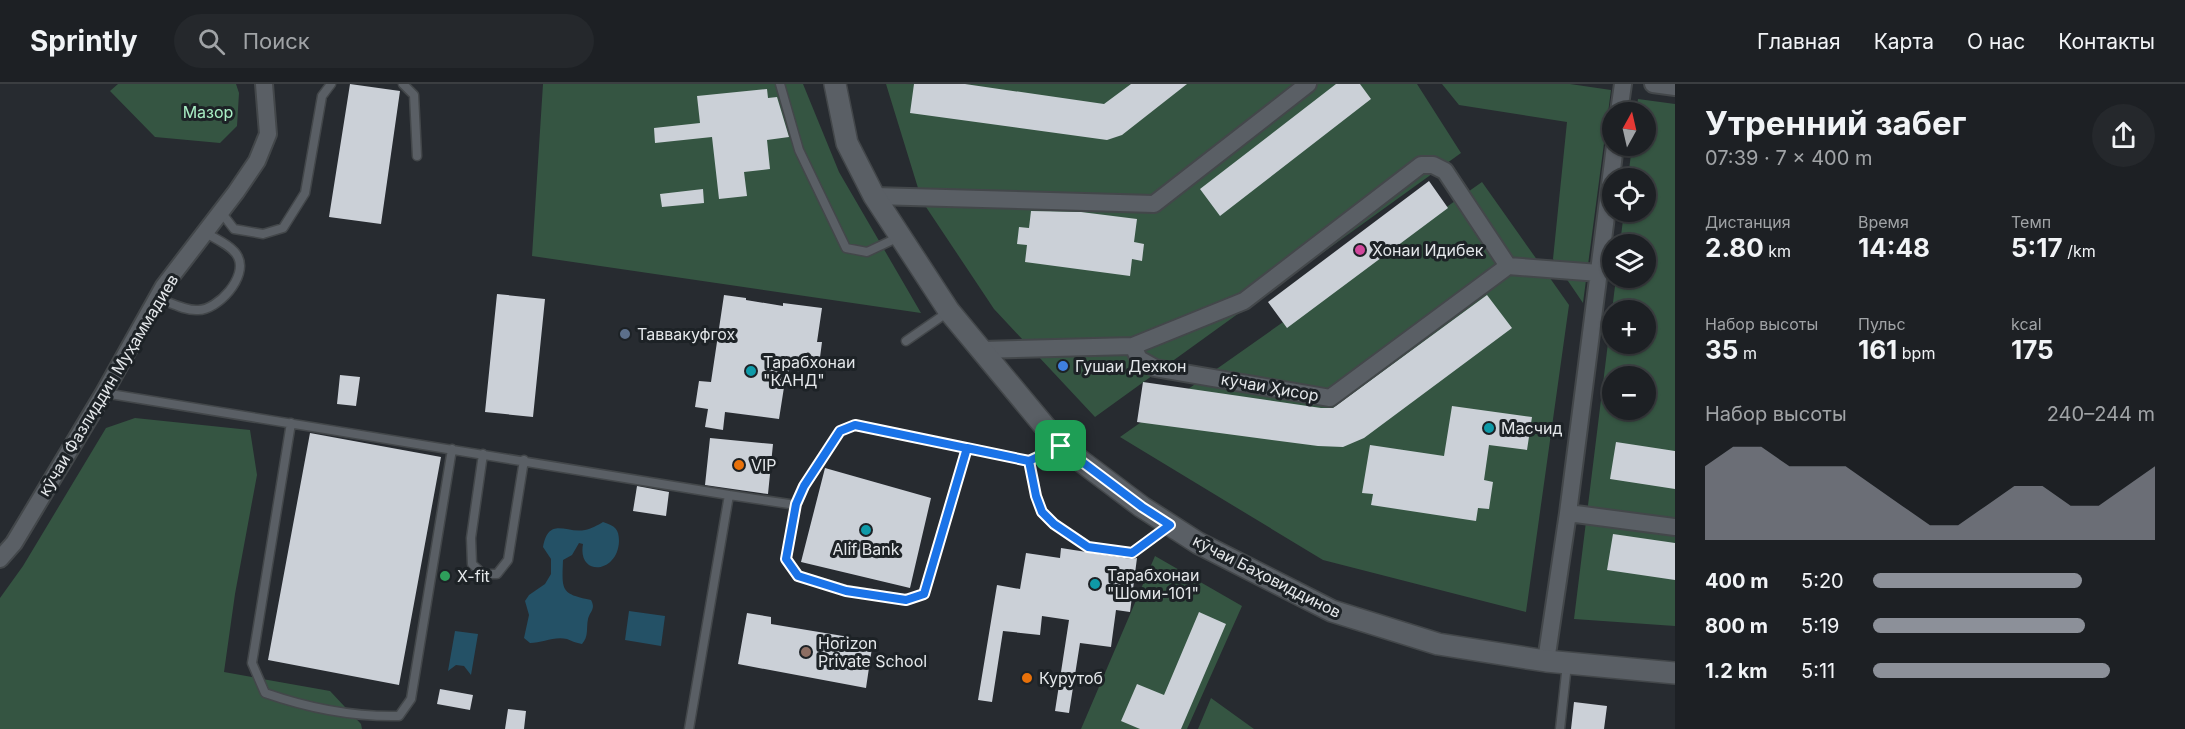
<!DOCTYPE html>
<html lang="ru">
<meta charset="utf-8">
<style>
body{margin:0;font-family:Inter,sans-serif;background:#25282c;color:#f1f3f6;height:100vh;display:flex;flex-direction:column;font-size:22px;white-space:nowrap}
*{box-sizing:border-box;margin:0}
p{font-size:20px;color:#a0a3a6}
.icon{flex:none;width:33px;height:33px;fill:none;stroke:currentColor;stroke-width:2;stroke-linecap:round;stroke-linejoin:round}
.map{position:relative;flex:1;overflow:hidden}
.panel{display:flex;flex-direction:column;background:#1d2024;width:510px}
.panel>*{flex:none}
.needle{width:39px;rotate:8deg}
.tools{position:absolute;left:1602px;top:18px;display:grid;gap:12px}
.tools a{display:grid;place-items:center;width:54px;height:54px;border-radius:50%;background:#1d2024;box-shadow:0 2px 4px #0004,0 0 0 2px #3b3e41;font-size:30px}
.pin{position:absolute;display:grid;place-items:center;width:51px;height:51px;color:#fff;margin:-26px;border-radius:12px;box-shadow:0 3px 9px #0006}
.round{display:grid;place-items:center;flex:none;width:63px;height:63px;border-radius:32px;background:#25282c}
.head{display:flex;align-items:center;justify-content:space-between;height:102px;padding:0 30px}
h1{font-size:33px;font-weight:700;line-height:45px}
.figures{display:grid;grid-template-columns:repeat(3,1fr);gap:9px;height:102px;padding:6px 30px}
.figures div{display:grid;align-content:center}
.figures b{font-size:26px;font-weight:700}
.figures small{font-size:16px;font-weight:400}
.figures p{font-size:16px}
.chart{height:168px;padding:12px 30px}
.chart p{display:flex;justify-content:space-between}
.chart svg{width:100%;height:108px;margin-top:6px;fill:#8c9099;opacity:.7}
ul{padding:0 30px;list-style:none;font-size:20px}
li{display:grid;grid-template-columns:96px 72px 1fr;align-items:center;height:45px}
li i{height:15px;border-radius:8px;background:#8c9099}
header{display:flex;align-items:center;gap:36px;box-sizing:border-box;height:84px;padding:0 30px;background:#1d2024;border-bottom:2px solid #3b3e41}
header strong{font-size:28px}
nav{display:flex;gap:33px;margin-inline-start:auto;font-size:21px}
.search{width:420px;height:54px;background:#25282c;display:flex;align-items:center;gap:15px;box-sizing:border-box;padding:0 21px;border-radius:33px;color:#a0a3a6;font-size:22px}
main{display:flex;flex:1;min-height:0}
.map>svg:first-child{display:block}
.green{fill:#355542;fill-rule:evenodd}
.water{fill:#245166}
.building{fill:#cbd0d7}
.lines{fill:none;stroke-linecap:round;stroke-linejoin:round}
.service-casing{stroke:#43474a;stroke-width:11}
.minor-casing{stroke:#43474a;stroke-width:20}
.tertiary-casing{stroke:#43474a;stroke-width:24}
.service{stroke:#5a5f65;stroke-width:8}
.minor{stroke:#5a5f65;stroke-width:16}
.tertiary{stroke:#5a5f65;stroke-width:21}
.route-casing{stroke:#fff;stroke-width:12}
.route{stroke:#1a73e8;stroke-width:8}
.hotel-dot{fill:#d1479c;stroke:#1d2226;stroke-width:2}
.service-dot{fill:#5c6f8a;stroke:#1d2226;stroke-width:2}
.shop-dot{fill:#3f7fe0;stroke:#1d2226;stroke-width:2}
.culture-dot{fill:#0f9aa8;stroke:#1d2226;stroke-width:2}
.food-dot{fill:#e8710a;stroke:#1d2226;stroke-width:2}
.leisure-dot{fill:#2e9e5b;stroke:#1d2226;stroke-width:2}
.education-dot{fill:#8d6e63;stroke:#1d2226;stroke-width:2}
.labels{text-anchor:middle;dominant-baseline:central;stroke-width:6;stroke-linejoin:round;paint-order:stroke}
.park-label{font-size:16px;fill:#a9efc5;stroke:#1d2226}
.poi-label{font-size:16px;fill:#e4e7ea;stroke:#1d2226;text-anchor:start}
.street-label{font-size:16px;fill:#e4e7ea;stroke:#1d2226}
</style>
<header>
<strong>Sprintly</strong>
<div class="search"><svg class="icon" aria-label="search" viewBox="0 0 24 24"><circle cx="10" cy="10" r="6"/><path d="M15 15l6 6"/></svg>Поиск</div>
<nav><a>Главная</a><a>Карта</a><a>О нас</a><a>Контакты</a></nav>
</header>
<main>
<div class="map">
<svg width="1675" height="645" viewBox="0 0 1675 645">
<rect width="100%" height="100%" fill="#272b30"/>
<path class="green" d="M 118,0 L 236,0 L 239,9 L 237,42 L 220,59 L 155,53 L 110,7 Z
M 543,0 L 803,0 L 839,88 L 921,229 L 532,172 Z
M 886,0 L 1417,0 L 1461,69 L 1095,333 L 994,225 L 922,117 Z
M 1442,0 L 1570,0 L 1611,6 L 1583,219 L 1553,175 L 1567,38 L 1459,21 Z
M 1638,15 L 1675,20 L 1675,542 L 1574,535 L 1616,194 L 1646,194 L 1646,160 L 1620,160 L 1624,128 L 1646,128 L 1646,94 L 1628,94 L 1632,62 L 1646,62 L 1646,28 L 1636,28 ZM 1612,226 L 1646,226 L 1646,260 L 1612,260 ZM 1612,292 L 1646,292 L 1646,326 L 1612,326 Z
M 1482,98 L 1569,221 L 1526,528 L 1323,476 L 1120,353 Z
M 135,334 L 250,346 L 257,391 L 235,510 L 224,588 L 330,607 L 361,640 L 362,645 L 0,645 L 0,514 L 23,482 L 106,344 Z
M 1155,472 L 1242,522 L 1187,645 L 1081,645 Z
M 1211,614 L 1254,645 L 1198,645 Z"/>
<path class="water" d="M 603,438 C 615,442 619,445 619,457 C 618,490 577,493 583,460 L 579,459 L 572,471 L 563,476 C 562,506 560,510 591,516 C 596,525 590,527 588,535 C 586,545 589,552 582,560 C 576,559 572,557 567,555 C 554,552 542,559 530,559 L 524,554 L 529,531 L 525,517 L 529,511 L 545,500 L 551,490 L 551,475 L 543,463 C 549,432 566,450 585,446 C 591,445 598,441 603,438 Z
M 629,527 L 665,532 L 661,562 L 625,556 Z
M 455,547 L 478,550 L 471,591 L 464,582 L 456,581 L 448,587 Z"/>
<path class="building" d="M 350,0 L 400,7 L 381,140 L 329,133 Z
M 914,0 L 965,0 L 1104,20 L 1131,0 L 1187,0 L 1122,51 L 1107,56 L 910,29 Z
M 1336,0 L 1360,0 L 1371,15 L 1220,132 L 1200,105 Z
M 767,5 L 768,14 L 777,13 L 789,53 L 767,56 L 770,85 L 744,88 L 747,112 L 719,115 L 712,53 L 655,59 L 654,44 L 700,39 L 697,12 Z
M 1429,97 L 1448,124 L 1287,244 L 1268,218 Z
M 703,105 L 704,119 L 662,123 L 660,110 Z
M 1031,127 L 1081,128 L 1137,135 L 1134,158 L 1144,160 L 1142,177 L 1132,175 L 1130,192 L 1025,178 L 1027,161 L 1017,160 L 1019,143 L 1029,144 Z
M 497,210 L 545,215 L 533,333 L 485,328 Z
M 724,211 L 746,214 L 746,216 L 783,222 L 783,219 L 822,224 L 817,258 L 822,258 L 819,281 L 790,277 L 788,297 L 785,297 L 779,335 L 725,328 L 723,346 L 705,343 L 708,325 L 695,323 L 699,297 L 711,298 Z
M 1487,211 L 1512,244 L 1364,354 L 1343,363 L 1318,362 L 1137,338 L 1143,298 L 1321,324 L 1333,324 Z
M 340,291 L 360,293 L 356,322 L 337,320 Z
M 1452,322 L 1532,333 L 1527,366 L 1489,361 L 1484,396 L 1493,398 L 1489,425 L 1478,424 L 1476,437 L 1371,421 L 1373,410 L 1362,409 L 1370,361 L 1444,372 Z
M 310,349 L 441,373 L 399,601 L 268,576 Z
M 710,354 L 773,360 L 768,410 L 705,401 Z
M 1616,358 L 1675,367 L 1675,405 L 1610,395 Z
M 825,384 L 931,414 L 910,504 L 801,478 Z
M 637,402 L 669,408 L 666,432 L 633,427 Z
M 1613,450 L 1675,459 L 1675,496 L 1607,486 Z
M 1061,464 L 1131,475 L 1137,474 L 1130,528 L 1116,526 L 1111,563 L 1080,559 L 1069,629 L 1055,627 L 1069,536 L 1042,532 L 1040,551 L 1003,547 L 992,618 L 978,616 L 997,501 L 1020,505 L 1026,469 L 1060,474 Z
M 1199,528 L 1226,540 L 1181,645 L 1140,645 L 1121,637 L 1137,600 L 1164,611 Z
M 747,529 L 771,533 L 771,540 L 873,557 L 866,604 L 738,580 Z
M 440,605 L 473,611 L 470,626 L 437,620 Z
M 1574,618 L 1607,622 L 1604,645 L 1571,645 Z
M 508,625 L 526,627 L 524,645 L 505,645 Z"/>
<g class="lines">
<defs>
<path id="service" d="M 403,0 L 414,11 L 417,72
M 780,0 L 799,66 L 846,164 L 867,168 L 899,153
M 221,128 L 234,145 L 263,150 L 283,144 L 305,109 L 322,12 L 331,0
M 157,214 C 169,218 185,227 198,226 C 218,226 248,193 238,173 C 233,162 214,154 204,148
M 906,257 L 948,228
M 104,309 L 729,411
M 291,339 L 252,579 L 265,609 C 308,624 354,633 399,632 L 411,615 L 452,365
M 483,370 L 471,454 L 472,480 L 483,490 L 497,490 L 508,476 L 524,376
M 1029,377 L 1036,412 L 1042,428 L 1054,440 L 1088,463 L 1132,469 L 1168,442
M 796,421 L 786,475 L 798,492 L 846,506 L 907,516 L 924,510 L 967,364
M 689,645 L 729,411 L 796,421 L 804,402 L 840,347 L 855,341 L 1029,377 L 1061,362
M 1560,645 L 1567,580"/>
<path id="minor" d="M 1653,0 L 1675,3
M 1619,28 L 1623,0
M 874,112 L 1154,120 L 1308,0
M 1133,262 L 1244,217 L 1421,81 L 1433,81 L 1445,87 L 1508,182
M 981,266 L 1133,262 L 1139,275 L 1155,284 L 1330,314 L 1508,182 L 1599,189
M 1568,429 L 1675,443
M 0,475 L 14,459 L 104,309 L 164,202 L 236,108 L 257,77 L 268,50 L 264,0
M 1546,577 L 1568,429 L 1615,62"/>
<path id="tertiary" d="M 835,0 L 847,59 L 874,112 L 949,227 L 1061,362 L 1142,423 L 1198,459 L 1332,527 L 1438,560 L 1546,577 L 1675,589"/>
</defs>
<use href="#service" class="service-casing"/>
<use href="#minor" class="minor-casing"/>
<use href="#tertiary" class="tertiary-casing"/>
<use href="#service" class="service"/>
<use href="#minor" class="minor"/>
<use href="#tertiary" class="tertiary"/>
</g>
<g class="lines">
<defs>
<path id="route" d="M 1061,362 L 1029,377 L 855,341 L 840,347 L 804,402 L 796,420 L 786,475 L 798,492 L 846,507 L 906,516 L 924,510 L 967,364 L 1029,377 L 1036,412 L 1042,428 L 1054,440 L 1088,463 L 1132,469 L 1170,441 L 1142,423 L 1061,362"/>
</defs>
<use href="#route" class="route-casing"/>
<use href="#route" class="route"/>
</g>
<circle class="hotel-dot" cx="1360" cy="166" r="6"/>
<circle class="service-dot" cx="625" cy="250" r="6"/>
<circle class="shop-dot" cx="1063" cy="282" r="6"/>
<g class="culture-dot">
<circle cx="751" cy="287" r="6"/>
<circle cx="1489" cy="344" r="6"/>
<circle cx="866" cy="446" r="6"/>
<circle cx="1095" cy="500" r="6"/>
</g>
<g class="food-dot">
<circle cx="739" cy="381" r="6"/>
<circle cx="1027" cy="594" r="6"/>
</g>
<circle class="leisure-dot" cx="445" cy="492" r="6"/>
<circle class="education-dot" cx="806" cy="568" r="6"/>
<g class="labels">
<g class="park-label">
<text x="208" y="28">Мазор</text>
</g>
<g class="poi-label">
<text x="1372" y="166">Хонаи Идибек</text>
<text x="637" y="250">Таввакуфгох</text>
<text x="763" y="278">Тарабхонаи<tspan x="763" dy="18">"КАНД"</tspan></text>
<text x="1075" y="282">Гушаи Дехкон</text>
<text x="1501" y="344">Масчид</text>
<text x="751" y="381">VIP</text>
<text x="866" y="465" text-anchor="middle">Alif Bank</text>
<text x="1107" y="491">Тарабхонаи<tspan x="1107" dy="18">"Шоми-101"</tspan></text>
<text x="457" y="492">X-fit</text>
<text x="818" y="559">Horizon<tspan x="818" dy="18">Private School</tspan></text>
<text x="1039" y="594">Курутоб</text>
</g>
<g class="street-label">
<text transform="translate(108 301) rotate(-59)">кӯчаи Фазлиддин Муҳаммадиев</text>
<text transform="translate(1270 303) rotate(10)">кӯчаи Ҳисор</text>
<text transform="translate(1267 492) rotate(27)">кӯчаи Баҳовиддинов</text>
</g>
</g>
</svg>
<div class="tools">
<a><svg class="needle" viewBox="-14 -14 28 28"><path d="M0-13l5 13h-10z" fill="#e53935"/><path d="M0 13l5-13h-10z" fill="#a0a3a6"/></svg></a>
<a><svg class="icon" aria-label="locate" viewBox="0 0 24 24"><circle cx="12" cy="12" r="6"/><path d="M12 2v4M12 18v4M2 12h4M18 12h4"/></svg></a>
<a><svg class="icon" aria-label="layers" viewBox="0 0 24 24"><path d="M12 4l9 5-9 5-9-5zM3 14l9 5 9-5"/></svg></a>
<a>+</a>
<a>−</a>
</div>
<div class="pin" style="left:1061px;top:362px;background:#1e9e55"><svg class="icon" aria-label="arrive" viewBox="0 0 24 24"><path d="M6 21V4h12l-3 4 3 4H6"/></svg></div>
</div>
<section class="panel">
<div class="head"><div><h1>Утренний забег</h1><p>07:39 · 7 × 400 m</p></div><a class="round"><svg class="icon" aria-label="share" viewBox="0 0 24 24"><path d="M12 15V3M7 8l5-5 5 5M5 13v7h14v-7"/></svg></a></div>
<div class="figures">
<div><p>Дистанция</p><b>2.80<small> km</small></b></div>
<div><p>Время</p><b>14:48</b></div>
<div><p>Темп</p><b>5:17<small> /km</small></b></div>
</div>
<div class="figures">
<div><p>Набор высоты</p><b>35<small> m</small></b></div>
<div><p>Пульс</p><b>161<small> bpm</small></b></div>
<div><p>kcal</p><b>175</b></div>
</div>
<div class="chart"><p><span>Набор высоты</span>240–244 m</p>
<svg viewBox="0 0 160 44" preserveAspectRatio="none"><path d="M0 44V14L10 6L20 6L30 14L40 14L50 14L60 22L70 30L80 38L90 38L100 30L110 22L120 22L130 30L140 30L150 22L160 14V44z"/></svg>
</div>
<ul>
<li><b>400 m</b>5:20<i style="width:74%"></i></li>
<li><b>800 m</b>5:19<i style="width:75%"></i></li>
<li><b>1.2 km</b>5:11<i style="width:84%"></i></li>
</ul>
</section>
</main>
